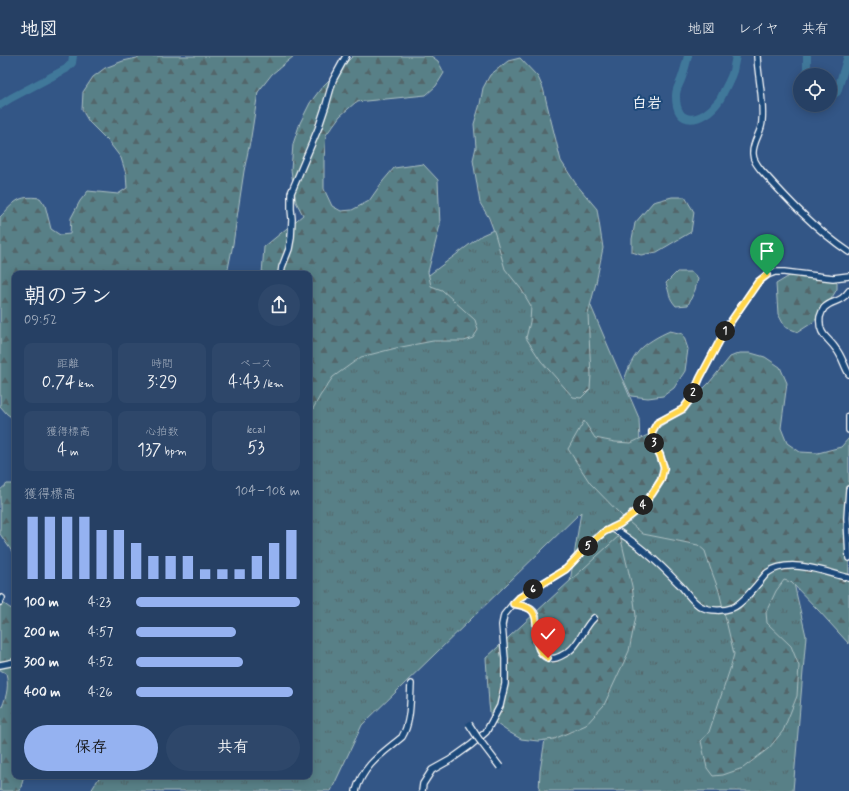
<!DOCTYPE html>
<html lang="ja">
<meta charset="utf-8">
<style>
body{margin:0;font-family:Mynerve,"Klee One",sans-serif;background:#2e476a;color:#f1f3f6;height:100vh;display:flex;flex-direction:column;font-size:15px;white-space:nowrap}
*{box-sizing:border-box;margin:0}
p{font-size:13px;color:#a4afbf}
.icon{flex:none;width:22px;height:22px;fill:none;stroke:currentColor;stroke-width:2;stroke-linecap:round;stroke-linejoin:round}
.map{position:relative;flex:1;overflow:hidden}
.sheet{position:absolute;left:12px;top:215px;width:300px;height:508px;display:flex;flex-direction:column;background:#264064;border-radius:8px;box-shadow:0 2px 10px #0003,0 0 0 1px #425978}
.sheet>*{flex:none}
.controls{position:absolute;left:793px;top:12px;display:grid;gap:8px}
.controls a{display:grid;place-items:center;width:44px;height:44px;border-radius:50%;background:#264064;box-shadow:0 2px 10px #0003,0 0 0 1px #425978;font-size:20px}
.pin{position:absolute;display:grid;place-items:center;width:34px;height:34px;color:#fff;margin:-41px -17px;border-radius:50% 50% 50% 0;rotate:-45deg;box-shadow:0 0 4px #0007}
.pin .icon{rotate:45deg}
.km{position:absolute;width:20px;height:20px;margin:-10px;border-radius:50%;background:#222;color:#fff;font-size:11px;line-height:20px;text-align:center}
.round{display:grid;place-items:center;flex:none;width:42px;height:42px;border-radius:21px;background:#2e476a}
.head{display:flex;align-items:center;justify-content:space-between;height:68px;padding:0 12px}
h1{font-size:22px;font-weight:600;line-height:30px}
.figures{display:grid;grid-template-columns:repeat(3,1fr);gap:6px;height:68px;padding:4px 12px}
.figures div{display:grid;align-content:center;border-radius:8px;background:#2e476a;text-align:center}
.figures b{font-size:17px;font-weight:600}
.figures small{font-size:11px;font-weight:400}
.figures p{font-size:11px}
.chart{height:112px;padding:8px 12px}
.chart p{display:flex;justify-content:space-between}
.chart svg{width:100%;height:72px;margin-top:4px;stroke:#95b2f1;stroke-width:6}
.action{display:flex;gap:8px;margin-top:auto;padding:8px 12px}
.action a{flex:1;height:46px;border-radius:24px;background:#95b2f1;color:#111;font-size:16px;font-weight:600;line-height:46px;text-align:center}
.action a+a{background:#2e476a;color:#f1f3f6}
ul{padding:0 12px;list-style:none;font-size:13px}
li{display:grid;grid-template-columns:64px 48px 1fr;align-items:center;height:30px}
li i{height:10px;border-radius:5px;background:#95b2f1}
header{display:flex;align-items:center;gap:24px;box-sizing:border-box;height:56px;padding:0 20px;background:#264064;border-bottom:1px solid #425978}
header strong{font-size:19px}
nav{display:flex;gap:22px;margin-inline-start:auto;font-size:14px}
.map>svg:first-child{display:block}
.grass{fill:url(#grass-tufts);stroke:#acc0c3}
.forest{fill:url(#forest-firs);stroke:#acc0c3}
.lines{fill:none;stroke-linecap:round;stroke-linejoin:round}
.river{stroke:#40789a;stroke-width:8}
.minor-casing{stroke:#fff;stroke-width:8}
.minor{stroke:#1f4a7a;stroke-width:5.5}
.minor-bridge-casing{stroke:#fff;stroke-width:8;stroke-linecap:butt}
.minor-bridge{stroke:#1f4a7a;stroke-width:5.5}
.route-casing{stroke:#fff;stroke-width:8}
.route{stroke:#ffd54a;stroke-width:5}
.labels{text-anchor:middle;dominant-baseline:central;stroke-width:4;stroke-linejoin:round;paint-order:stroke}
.quarter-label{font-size:15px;font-weight:bold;fill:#fff;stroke:#1f4a7a}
</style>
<header>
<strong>地図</strong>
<nav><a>地図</a><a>レイヤ</a><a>共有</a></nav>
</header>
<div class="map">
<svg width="849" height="735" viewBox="0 0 849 735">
<defs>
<pattern id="grass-tufts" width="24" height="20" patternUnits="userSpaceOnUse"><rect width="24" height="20" fill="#598087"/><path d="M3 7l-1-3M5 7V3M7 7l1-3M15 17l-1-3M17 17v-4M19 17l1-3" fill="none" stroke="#52666a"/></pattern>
<pattern id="forest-firs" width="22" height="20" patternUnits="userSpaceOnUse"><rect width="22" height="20" fill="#598087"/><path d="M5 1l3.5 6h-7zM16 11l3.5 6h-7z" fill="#52666a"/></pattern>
</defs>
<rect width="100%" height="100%" fill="#335686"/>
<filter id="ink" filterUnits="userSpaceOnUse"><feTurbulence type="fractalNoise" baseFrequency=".025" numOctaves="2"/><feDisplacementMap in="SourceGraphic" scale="8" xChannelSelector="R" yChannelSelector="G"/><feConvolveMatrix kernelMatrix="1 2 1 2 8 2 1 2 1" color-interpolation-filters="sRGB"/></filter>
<g filter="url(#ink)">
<path class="grass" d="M 548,150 L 639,362 L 642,438 L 793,523 L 806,580 L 793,735 L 539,735 L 540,715 L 581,456 L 362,669 L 331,735 L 91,735 L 100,720 L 309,720 L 309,346 L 344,283 L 482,179 Z"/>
<path class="forest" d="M 140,0 L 294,0 L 272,18 L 258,36 L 251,81 L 244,115 L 233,188 L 227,218 L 15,218 L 15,363 L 14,363 L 7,358 L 0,350 L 0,161 C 15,146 17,139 40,142 L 45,149 L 51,173 L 60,179 L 70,178 L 71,162 L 80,145 L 88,135 L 118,138 L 127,132 L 126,118 L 121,102 L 108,85 L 89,66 L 82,54 L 83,36 L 93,21 L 105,12 L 123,5 L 137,2 Z
M 353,0 L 431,0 L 438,5 L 444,17 L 436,30 L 426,39 L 356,46 L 340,60 L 326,79 L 324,102 L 324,133 L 332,150 L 341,155 L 352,154 L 369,145 L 383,125 L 394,112 L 423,108 L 438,124 L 440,169 L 428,216 L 431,230 L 442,234 L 475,264 L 478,274 L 473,282 L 464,285 L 433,285 L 396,292 L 361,301 L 333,321 L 320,340 L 309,360 L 309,218 L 262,218 L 264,191 L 303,159 L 296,146 L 291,114 L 293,88 L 300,67 L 310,47 L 322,31 Z
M 520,2 L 538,21 L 543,32 L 561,105 L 576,128 L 597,153 L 603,192 L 596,227 L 588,258 L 591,319 L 590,333 L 581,342 L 573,341 L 541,305 L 526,282 L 530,266 L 531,250 L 521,233 L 505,213 L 495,178 L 489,162 L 480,147 L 473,104 L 476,91 L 474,68 L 480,48 L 483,32 L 490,19 L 508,5 Z
M 672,141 L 685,141 L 694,156 L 691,176 L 657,196 L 641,199 L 632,196 L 632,183 L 635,167 L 653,146 Z
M 677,216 L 692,216 L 698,223 L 695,234 L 688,249 L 676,250 C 668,241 670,238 666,227 Z
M 813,217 L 830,218 L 837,225 L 837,233 L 822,258 L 812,267 L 798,276 L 785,271 L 778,258 L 776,228 L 791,219 Z
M 670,275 L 683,278 L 688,293 L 685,315 L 674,332 L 663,340 L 648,342 L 631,340 L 624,325 C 627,315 631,305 638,296 C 644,288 660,279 670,275 Z
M 740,297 L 751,297 L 765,301 L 780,311 L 787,327 L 781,372 L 787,387 L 800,396 L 818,397 L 841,391 L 849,382 L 849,588 L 819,555 L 791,526 L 784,524 L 776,535 L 766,556 L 767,567 L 791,590 L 799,610 L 797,640 L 783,675 L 769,692 L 743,712 L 723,719 L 713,720 L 707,712 L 701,685 L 709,676 L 730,613 L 734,598 L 719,535 L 710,511 L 705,495 L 698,489 L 643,478 L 622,460 L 590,427 L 568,393 L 584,365 L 595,382 L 615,386 L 631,387 L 650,378 L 678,358 L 709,327 L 730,301 Z
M 7,428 L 15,428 L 15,500 L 0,478 L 0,434 Z
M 620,479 L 632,530 L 636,560 L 629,595 L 604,649 L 586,669 L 554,683 L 538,685 L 521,683 L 507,675 L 491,664 L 489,648 L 486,602 Z
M 0,545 L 10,552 L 15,554 L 15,720 L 24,720 L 20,735 L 0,735 L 0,651 L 2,651 C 7,639 9,629 6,617 L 0,614 Z"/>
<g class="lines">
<path class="river" d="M 688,0 C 686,8 684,16 681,24 C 679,29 676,33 676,39 C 675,73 703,66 718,46 C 721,43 722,39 724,35 C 727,29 731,22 733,15 C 734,10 735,5 736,0
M 807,19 L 807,0
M 830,39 L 832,39 L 837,36 L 848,0
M 0,49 L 11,42 L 66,13 L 72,7 L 73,0"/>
<defs>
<path id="minor" d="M 757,0 C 758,22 764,43 762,65 C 762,76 752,86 753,98 C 753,104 757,109 761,114 C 788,144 815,173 849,196
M 281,218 L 282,211 L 289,193 L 291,182 L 292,163 L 291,153 L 291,137 L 318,73 L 326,49 L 333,24 L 346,0
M 849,235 C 841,247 832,244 824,252 C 822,255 821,258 820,261 C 818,279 828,281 836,293 C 842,300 844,310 849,318
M 849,360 L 849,374
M 849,433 L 847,462 L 849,502
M 612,472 C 636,486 659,507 678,527 C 686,534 692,547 702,551 C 710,555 724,555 732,552 C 743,548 759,526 767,517 C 789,501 825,516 849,522
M 0,546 L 2,542
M 513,548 C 519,549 528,550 533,555 C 542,565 530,592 546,601 C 554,605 561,600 568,596 C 580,588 583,572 594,562
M 0,609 L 15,606
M 356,735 C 363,709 383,697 402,681 C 411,666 410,645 411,628
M 422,735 L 423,728 L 432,714 L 450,704 L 471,689 L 486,676 L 500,650 L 505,628 L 505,603 L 502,569 L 504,559 L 513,548 L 519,542 L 566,513 L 591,486 L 604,476 L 620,468 L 641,451 L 652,438 L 661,424 L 664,411 L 660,399 L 653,386 L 652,376 L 657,367 L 683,353 L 692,341 L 700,322 L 727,271 L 758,226 L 767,219 L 775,216 L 784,216 L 833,222 L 849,220"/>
</defs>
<use href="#minor" class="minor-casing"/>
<use href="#minor" class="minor"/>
<defs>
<path id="minor-bridge" d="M 469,668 L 478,682 L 500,711"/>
</defs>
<use href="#minor-bridge" class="minor-bridge-casing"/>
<use href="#minor-bridge" class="minor-bridge"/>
</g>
</g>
<g class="lines" filter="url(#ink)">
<defs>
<path id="route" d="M 548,602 C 528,591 542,568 533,556 C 529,550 519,549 513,548 L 519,542 L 566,513 L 592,486 L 604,476 L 620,468 L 641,452 L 652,438 L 661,424 L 664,412 L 660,399 L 653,386 L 652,376 L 657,367 L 683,353 L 692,341 L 700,322 L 727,271 L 758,226 L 767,219"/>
</defs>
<use href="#route" class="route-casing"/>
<use href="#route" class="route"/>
</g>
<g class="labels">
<g class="quarter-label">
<text x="647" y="48">白岩</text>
</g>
</g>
</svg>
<div class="controls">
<a><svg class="icon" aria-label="locate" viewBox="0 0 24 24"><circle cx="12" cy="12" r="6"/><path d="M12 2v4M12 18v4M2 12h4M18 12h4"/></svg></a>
</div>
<div class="pin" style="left:767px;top:219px;background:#1e9e55"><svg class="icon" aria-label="arrive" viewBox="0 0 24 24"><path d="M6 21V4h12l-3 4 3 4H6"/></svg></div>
<div class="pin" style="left:548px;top:602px;background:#d93025"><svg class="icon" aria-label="check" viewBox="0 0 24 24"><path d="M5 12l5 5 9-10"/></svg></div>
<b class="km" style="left:725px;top:275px">1</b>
<b class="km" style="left:693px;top:337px">2</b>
<b class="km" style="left:654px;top:387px">3</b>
<b class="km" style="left:643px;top:449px">4</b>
<b class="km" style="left:588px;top:490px">5</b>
<b class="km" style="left:533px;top:533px">6</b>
<section class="sheet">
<div class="head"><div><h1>朝のラン</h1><p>09:52</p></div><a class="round"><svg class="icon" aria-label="share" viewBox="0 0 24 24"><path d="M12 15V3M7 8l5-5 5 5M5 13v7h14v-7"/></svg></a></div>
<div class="figures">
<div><p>距離</p><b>0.74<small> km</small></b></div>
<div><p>時間</p><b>3:29</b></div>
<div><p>ペース</p><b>4:43<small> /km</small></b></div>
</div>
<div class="figures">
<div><p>獲得標高</p><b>4<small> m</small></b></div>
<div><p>心拍数</p><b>137<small> bpm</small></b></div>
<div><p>kcal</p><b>53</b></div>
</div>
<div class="chart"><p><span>獲得標高</span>104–108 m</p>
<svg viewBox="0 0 160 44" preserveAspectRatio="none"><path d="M5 44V6M15 44V6M25 44V6M35 44V6M45 44V14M55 44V14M65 44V22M75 44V30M85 44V30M95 44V30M105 44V38M115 44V38M125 44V38M135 44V30M145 44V22M155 44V14"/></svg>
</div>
<ul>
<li><b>100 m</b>4:23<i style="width:100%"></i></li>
<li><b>200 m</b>4:57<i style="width:61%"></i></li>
<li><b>300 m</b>4:52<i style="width:65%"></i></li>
<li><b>400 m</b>4:26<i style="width:96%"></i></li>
</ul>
<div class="action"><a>保存</a><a>共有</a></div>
</section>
</div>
